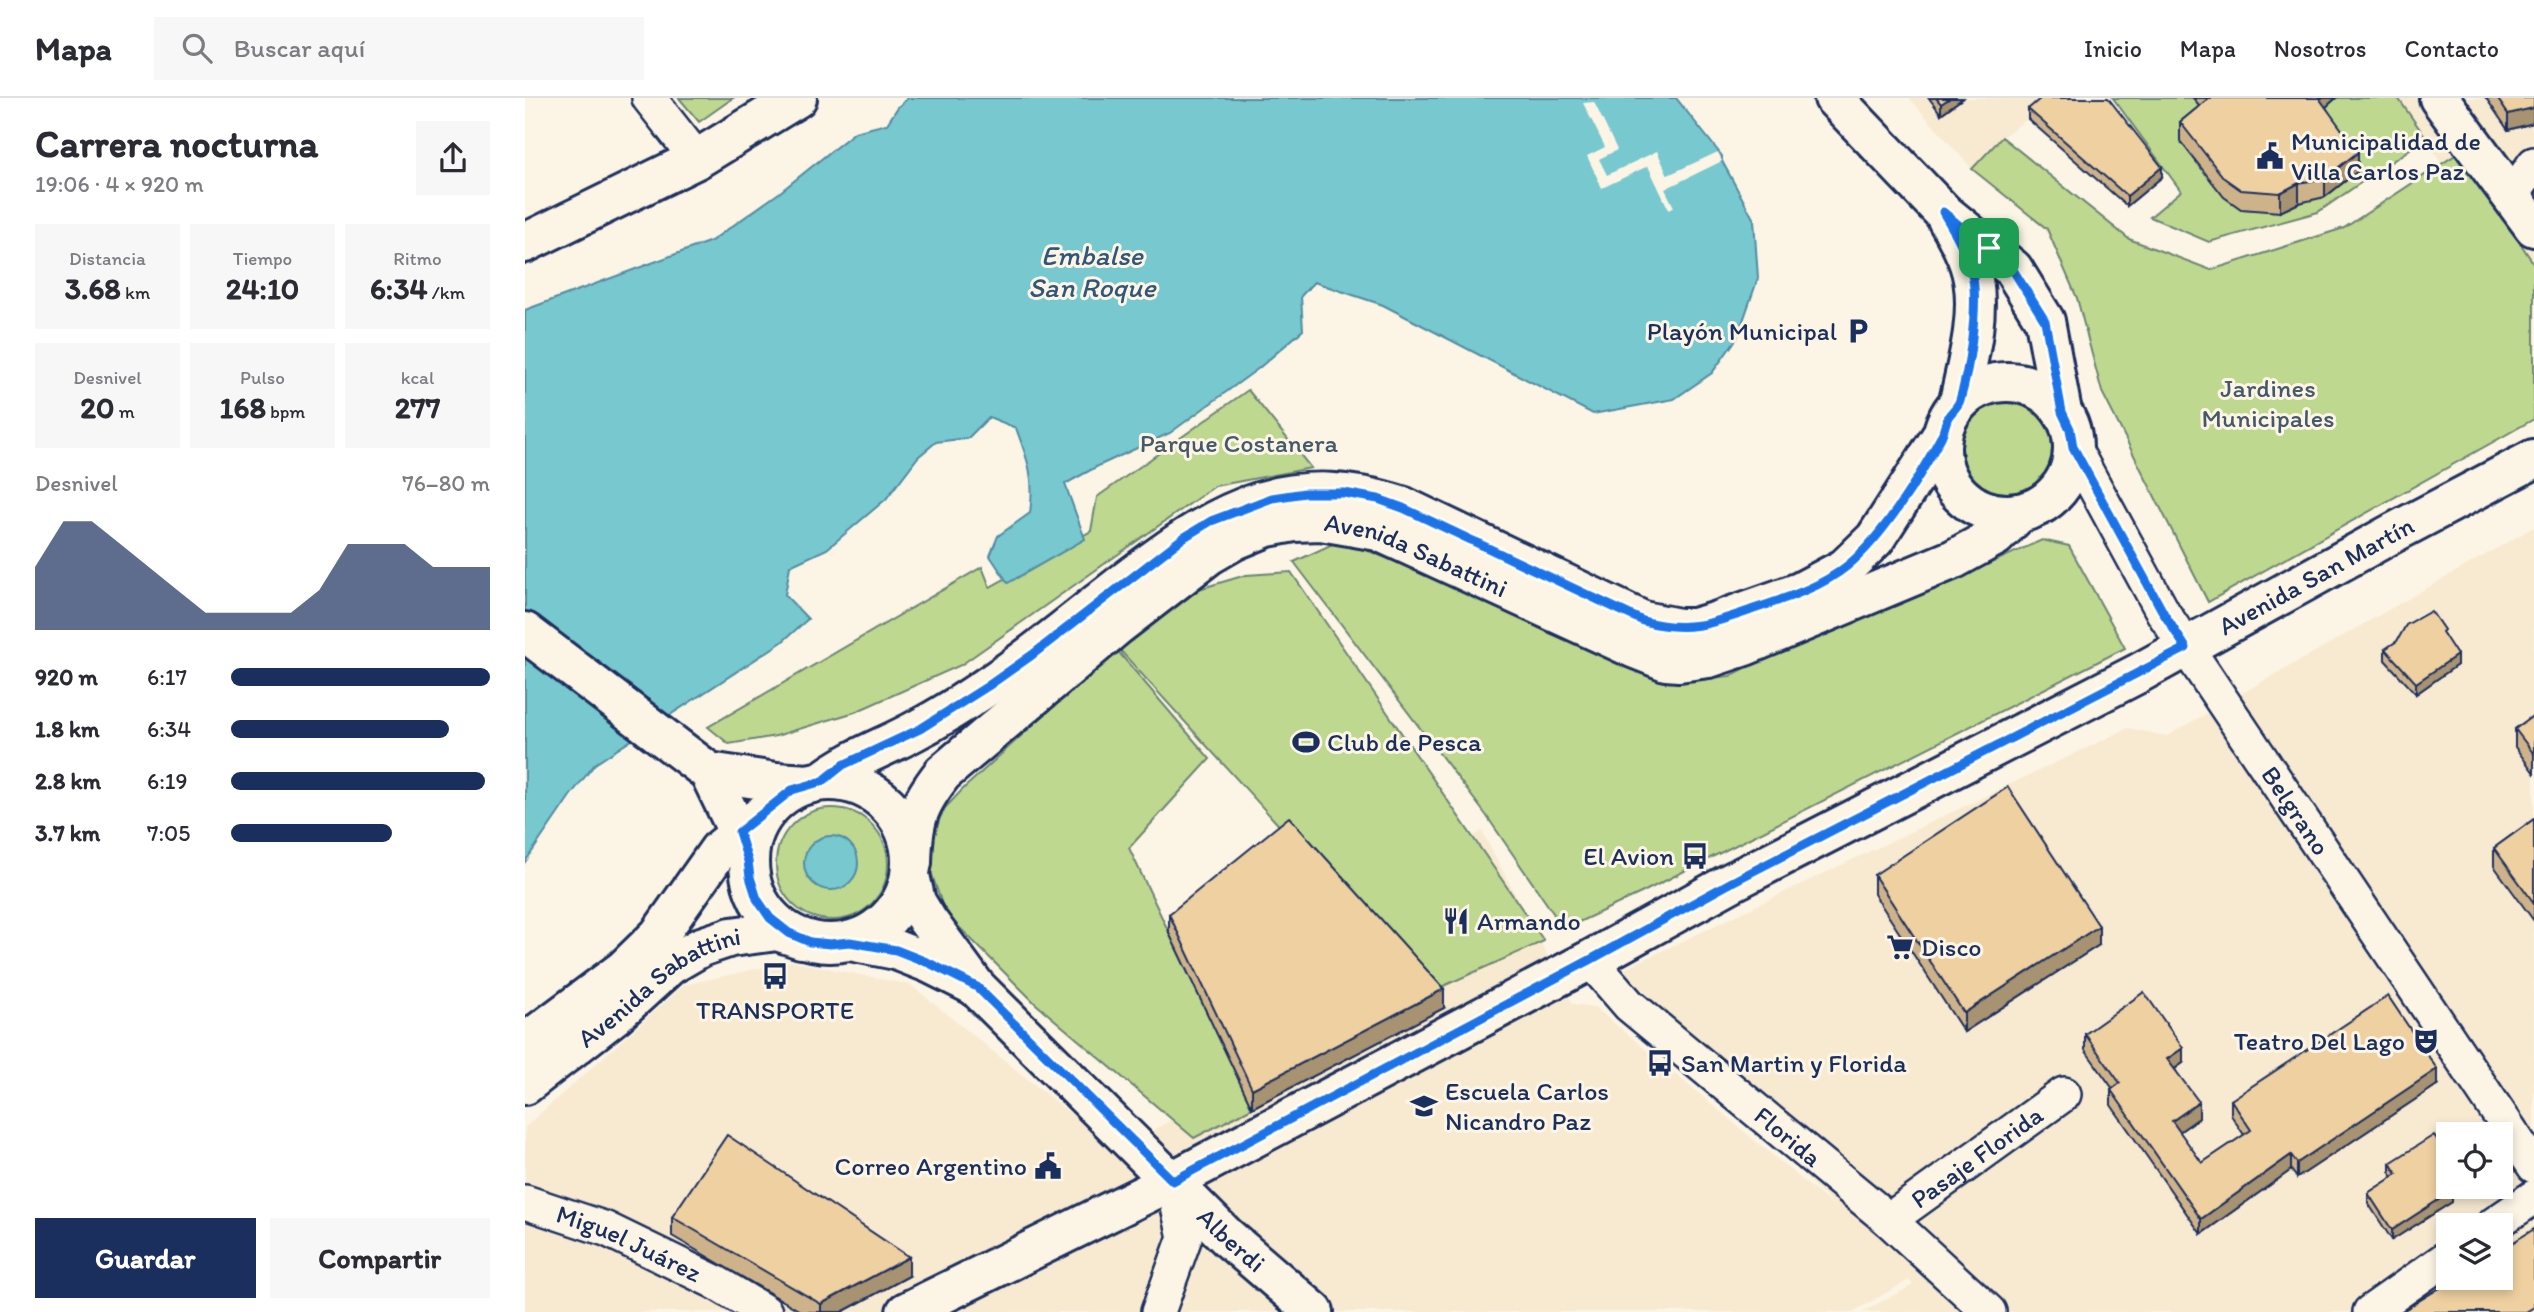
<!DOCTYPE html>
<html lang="es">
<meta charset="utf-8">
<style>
body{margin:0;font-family:Itim,sans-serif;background:#f7f7f7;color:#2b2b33;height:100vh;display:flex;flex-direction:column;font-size:26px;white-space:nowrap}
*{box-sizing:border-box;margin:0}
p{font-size:23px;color:#7c7c81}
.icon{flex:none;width:38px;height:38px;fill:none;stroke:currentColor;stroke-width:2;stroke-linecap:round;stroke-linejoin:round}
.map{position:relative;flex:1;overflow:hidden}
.panel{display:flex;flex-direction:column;background:#fff;width:525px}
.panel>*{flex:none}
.controls{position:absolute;left:1911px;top:1024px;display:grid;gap:14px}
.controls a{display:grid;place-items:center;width:77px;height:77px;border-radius:0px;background:#fff;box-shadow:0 4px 10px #0003;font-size:35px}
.pin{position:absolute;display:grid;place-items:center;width:60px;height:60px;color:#fff;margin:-30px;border-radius:14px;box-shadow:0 4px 10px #0006}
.round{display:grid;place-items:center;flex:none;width:74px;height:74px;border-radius:0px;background:#f7f7f7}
.head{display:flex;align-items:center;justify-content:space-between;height:119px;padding:0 35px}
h1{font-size:38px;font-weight:700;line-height:52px}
.figures{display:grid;grid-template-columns:repeat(3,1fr);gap:10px;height:119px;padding:7px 35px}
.figures div{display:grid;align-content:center;border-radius:0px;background:#f7f7f7;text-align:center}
.figures b{font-size:30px;font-weight:700}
.figures small{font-size:19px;font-weight:400}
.figures p{font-size:19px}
.chart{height:196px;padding:14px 35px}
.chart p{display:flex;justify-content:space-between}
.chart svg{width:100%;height:126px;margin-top:7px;fill:#1b2f5e;opacity:.7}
.cta{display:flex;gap:14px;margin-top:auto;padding:14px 35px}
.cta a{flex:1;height:80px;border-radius:0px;background:#1b2f5e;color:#fff;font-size:28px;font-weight:700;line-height:80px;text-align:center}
.cta a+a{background:#f7f7f7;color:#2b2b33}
ul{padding:0 35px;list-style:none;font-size:23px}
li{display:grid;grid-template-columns:112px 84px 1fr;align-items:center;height:52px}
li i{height:18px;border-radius:9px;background:#1b2f5e}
header{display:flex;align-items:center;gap:42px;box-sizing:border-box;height:98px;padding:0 35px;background:#fff;border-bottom:2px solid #e1e1e2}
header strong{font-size:33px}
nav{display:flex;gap:38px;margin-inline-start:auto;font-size:24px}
.search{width:490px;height:63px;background:#f7f7f7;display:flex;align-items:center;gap:18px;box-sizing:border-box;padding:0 24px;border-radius:0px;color:#7c7c81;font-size:26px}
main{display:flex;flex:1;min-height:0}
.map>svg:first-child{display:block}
.built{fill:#f8ead1;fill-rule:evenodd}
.green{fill:#bed88f;stroke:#6c8476;stroke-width:2}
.water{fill:#77c8cf;stroke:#528ba2;stroke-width:2}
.pier{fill:#fcf5e5}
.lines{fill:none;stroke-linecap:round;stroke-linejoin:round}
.street-casing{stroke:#1b2f5e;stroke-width:38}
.secondary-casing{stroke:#1b2f5e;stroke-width:44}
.street{stroke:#fcf5e5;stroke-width:33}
.secondary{stroke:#fcf5e5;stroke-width:38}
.wall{fill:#ceb38a;stroke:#1b2f5e;stroke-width:2}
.shaded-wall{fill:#a79271;stroke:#1b2f5e;stroke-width:2}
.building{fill:#efd0a1;stroke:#1b2f5e;stroke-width:2}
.route-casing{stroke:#fff;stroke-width:14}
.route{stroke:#1a73e8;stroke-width:9}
.labels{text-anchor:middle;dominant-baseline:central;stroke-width:6;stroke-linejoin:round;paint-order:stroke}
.poi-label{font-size:26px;fill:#1b2f5e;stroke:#fcf5e5;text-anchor:start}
.park-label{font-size:26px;fill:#44596a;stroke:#fcf5e5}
.street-label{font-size:26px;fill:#1b2f5e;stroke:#fcf5e5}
.water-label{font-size:28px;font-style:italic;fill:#32557a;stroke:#fcf5e5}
</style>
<header>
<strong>Mapa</strong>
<div class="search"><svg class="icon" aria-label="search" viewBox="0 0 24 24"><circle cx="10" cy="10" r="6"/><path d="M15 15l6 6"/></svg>Buscar aquí</div>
<nav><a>Inicio</a><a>Mapa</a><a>Nosotros</a><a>Contacto</a></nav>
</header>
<main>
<section class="panel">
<div class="head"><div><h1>Carrera nocturna</h1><p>19:06 · 4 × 920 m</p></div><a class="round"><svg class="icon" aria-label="share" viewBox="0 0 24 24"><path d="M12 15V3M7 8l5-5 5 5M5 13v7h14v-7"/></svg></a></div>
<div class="figures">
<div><p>Distancia</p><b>3.68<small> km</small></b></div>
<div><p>Tiempo</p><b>24:10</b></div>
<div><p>Ritmo</p><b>6:34<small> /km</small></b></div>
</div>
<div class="figures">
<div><p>Desnivel</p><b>20<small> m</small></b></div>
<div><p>Pulso</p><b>168<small> bpm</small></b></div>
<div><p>kcal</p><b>277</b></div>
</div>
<div class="chart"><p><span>Desnivel</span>76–80 m</p>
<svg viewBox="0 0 160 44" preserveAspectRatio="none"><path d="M0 44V22L10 6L20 6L30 14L40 22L50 30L60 38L70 38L80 38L90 38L100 30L110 14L120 14L130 14L140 22L150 22L160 22V44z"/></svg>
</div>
<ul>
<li><b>920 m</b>6:17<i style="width:100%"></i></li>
<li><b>1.8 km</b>6:34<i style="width:84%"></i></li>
<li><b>2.8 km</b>6:19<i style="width:98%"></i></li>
<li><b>3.7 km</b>7:05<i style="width:62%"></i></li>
</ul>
<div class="cta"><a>Guardar</a><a>Compartir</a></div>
</section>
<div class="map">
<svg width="2009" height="1214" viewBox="0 0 2009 1214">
<rect width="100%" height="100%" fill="#fcf5e5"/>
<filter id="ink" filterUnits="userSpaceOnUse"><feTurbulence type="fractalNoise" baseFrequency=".0143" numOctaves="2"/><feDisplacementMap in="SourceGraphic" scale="14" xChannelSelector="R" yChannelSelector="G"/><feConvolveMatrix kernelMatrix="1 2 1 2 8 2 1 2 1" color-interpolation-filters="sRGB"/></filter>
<g filter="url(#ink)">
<path class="built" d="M 1384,0 L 1532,0 L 1477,39 L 1447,71 Z
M 1873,0 L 2009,0 L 2009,222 L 1901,40 Z
M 2009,429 L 2009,1214 L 1337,1214 L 1388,1187 L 1384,1182 L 1328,1214 L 0,1214 L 0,1029 L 159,887 L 266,863 L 386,887 L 593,1054 L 647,1021 L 727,1010 L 828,809 L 957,733 L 1048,906 L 1070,909 L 1311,1110 L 1082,879 L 1603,630 L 1642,638 ZM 1923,1036 L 1976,1036 L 1976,1088 L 1923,1088 ZM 1923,1127 L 1976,1127 L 1976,1180 L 1923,1180 Z"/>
<path class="green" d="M 154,0 L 208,0 L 174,24 Z
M 1588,0 L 1873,0 L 1901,40 L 1793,114 L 1684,144 L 1625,119 L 1656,93 Z
M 1477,39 L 1604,141 L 1686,172 L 1819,130 L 1935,54 L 2009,166 L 2009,321 L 1683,504 L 1577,294 L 1552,200 L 1522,131 L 1447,71 Z
M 723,292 L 786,370 L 690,388 L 436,567 L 330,614 L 251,638 L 204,646 L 183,629 L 457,469 L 465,489 L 566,433 L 572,399 Z
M1434 349a48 48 0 1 1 96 0a48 48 0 1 1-96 0Z
M 816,442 L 929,487 L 1022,534 L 1147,584 L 1205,578 L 1248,556 L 1393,498 L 1517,442 L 1544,448 L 1600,550 L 1116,795 L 1039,831 L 961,717 L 769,464 Z
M 766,474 L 1019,843 L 905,894 L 593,550 L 674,491 L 721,477 Z
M 591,551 L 685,661 L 604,750 L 727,1010 L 669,1040 L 511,906 L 420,815 L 402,762 L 415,720 L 420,710 L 438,691 Z
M251 766a56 56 0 1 1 112 0a56 56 0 1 1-112 0Z"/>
<path class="water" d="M 383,0 L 1151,0 L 1197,58 L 1197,63 L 1229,122 L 1233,180 L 1212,240 L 1187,275 L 1149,301 L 1068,316 L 858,207 L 789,184 L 776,198 L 778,232 L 734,270 L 645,335 L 573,368 L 540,386 L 560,441 L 483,485 L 465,458 L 473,438 L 505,415 C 510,380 503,362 491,330 L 464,319 L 443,340 L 411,344 L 393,359 L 361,401 L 302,451 L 265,468 L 260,497 L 283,521 L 257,544 L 70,666 L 45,698 L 0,764 L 0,212 L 186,143 L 254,95 L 330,34 L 362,26 L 373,9 Z
M279 765a27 27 0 1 1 54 0a27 27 0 1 1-54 0Z"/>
<path class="pier" d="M 1069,4 L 1092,52 L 1074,61 L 1082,77 L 1132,53 L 1143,77 L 1193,54 L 1197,63 L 1140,91 L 1149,109 L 1144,112 L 1123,68 L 1077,90 L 1062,58 L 1080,49 L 1058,5 Z"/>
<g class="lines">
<defs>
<g id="street">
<path d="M 124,0 L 172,61"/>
<path d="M 1987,98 L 2009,66"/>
<path id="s1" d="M 1548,349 L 1639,516 L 2009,1068"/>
<path id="s2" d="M 1065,862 L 1104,907 L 1364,1122 L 1464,1214"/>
<path id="s3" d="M 0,1104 L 81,1131 L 190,1184 L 240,1214"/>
<path id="s4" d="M 1364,1122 L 1539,996"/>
<path d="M 1968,1127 L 2009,1099"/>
<path d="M 633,1214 L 660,1139 L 647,1083"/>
<path d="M 1845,1214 L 1923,1159"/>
</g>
<g id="secondary">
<path d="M 1309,0 L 1418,114 L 1488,171 L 1520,223 L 1537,314"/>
<path d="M 1914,0 L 2009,129"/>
<path d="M 1422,121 C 1433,140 1444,159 1448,181 C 1455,221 1442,265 1434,304"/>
<path d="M 0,145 L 172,61 L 272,0"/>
<circle cx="1482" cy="350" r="66"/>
<path d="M 0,534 L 184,674 L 213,734 L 222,758"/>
<path d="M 184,674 L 251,684 L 284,686"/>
<circle cx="305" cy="764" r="81"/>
<path d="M 297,683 C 328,659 362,649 395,630 C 418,618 441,603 463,588 C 514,554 561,513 610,476 C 698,409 767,372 879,409 L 1118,523 L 1154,530 L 1169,530 L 1190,524 L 1275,494 L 1320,470 L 1350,441 L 1417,337"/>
<path id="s5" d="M 387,765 C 388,723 392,708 418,675 L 592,528 L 684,457 L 710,442 L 742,429 L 769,424 L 796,423 L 853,433 L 1108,550 L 1141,563 L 1154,564 L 1184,560 L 1220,548 L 1429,461 L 1471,438 L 1494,415"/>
<path id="s6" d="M 386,782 L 391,804 L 402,822 L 451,889 L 702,1139 L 789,1214"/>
<path d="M 325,843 L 371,852 L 404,865 L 446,886"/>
<path d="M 0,945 L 98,872 L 134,837 L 194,752 L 238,716"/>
<path id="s7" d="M 0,987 L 90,917 L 145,867 L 176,849 L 206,839 L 252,833 L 276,841"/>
<path id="s8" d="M 381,1214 L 647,1083 L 1065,862 L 1207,784 L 1614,575 L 1870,434 L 2009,361"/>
</g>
</defs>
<use href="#street" class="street-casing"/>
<use href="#secondary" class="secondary-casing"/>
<use href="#street" class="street"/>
<use href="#secondary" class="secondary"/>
</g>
<path class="wall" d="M 1404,0 L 1438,0 L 1416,16 Z
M 1668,0 L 1811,0 L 1801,9 L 1833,73 L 1800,99 L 1774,105 L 1755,114 L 1716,111 L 1699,99 L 1655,43 L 1655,24 L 1675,8 Z
M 1961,0 L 2009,0 L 2008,25 L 1983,32 Z
M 1503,11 L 1637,79 L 1602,108 L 1503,21 Z
M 1919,537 L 1932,567 L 1891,596 L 1860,562 L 1860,551 Z
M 2009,617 L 2009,675 L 1990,649 L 1990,631 Z
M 2009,721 L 2009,823 L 1969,768 L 1969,750 Z
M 1349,777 L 1574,847 L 1439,934 L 1349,796 Z
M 644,816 L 919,910 L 727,1010 L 644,835 Z
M 1560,936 L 1658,965 L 1650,971 L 1674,1020 L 1654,1034 L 1677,1065 L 1719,1037 L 1706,1017 L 1706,1002 L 1912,987 L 1772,1080 L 1766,1072 L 1676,1136 L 1586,1007 L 1586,992 L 1588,991 L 1560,952 Z
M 1865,1065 L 1926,1092 L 1927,1104 L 1867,1142 L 1843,1105 L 1843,1095 L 1868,1079 L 1865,1075 Z
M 147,1119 L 384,1178 L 317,1214 L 277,1214 L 147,1138 Z"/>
<path class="shaded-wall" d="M 1425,0 L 1438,0 L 1416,16 L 1416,6 Z
M 1792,0 L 1811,0 L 1792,17 Z
M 2009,8 L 2008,25 L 1983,32 L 1983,16 Z
M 1833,54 L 1833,73 L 1800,99 L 1800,80 Z
M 1637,69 L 1637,79 L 1602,108 L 1602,98 Z
M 1774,85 L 1774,105 L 1755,114 L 1755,95 Z
M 1932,557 L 1932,567 L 1891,596 L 1891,585 Z
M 1574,828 L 1574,847 L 1439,934 L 1439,915 Z
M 919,891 L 919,910 L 727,1010 L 727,991 Z
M 1658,950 L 1658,965 L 1642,976 L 1642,961 Z
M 1912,971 L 1912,987 L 1772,1080 L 1772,1065 Z
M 1674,1004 L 1674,1020 L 1647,1039 L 1647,1023 Z
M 1766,1057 L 1766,1072 L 1676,1136 L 1676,1121 Z
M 1927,1093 L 1927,1104 L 1867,1142 L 1867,1132 Z
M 384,1159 L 384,1178 L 317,1214 L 296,1214 L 296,1206 Z"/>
<path class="building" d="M 1411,0 L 1425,0 L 1416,6 Z
M 1516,0 L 1583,0 L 1637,69 L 1602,98 L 1503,11 Z
M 1684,0 L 1794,0 L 1833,54 L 1800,80 L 1774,85 L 1755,95 L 1716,92 L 1699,80 L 1655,24 Z
M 1972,0 L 2009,0 L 2009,8 L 2008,10 L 1983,16 Z
M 1906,513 L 1919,532 L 1917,534 L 1932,557 L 1891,585 L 1860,551 L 1872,543 L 1881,527 Z
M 2009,617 L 2009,656 L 1990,631 Z
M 1483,689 L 1574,828 L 1439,915 L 1349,777 Z
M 764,719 L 919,891 L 727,991 L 644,816 Z
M 2009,721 L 2009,805 L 1969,750 Z
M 1619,894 L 1658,950 L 1642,961 L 1674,1004 L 1647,1023 L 1677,1065 L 1726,1032 L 1706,1002 L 1863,898 L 1912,971 L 1772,1065 L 1766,1057 L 1676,1121 L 1586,992 L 1595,985 L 1560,936 Z
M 202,1037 L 384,1159 L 296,1206 L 147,1119 Z
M 1909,1037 L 1923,1058 L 1923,1084 L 1921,1085 L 1927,1093 L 1867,1132 L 1843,1095 L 1872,1076 L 1865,1065 Z
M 2009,1131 L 2009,1209 L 2001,1214 L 1876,1214 L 1931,1180 L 1976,1180 L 1976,1152 Z"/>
</g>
<g class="lines" filter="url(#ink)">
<defs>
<path id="route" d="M 1418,114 L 1488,172 L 1520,223 L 1537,314 L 1545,331 L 1548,349 L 1639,516 L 1661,550 L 1207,784 L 1065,862 L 648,1083 L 452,889 L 404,865 L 371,852 L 325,844 L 305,846 L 285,844 L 264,835 L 245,820 L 232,801 L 225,779 L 223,763 L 214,734 L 267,692 L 298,683 L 318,667 L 395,631 L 463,588 L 507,557 L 658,440 L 686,423 L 747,400 L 780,395 L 819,395 L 853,401 L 878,410 L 1118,523 C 1161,535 1186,526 1226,512 C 1259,501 1295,490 1322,468 C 1358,439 1394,380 1416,339 C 1419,333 1420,326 1423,319 C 1427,313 1433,309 1435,302 C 1444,272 1453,212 1448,181 C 1444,156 1430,135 1418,114 Z"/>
</defs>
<use href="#route" class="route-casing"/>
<use href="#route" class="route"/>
</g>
<defs>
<symbol id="civic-bare" viewBox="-9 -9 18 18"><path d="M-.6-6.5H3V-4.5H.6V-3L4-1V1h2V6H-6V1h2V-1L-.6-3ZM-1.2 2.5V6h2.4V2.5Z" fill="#1b2f5e" stroke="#fcf5e5" stroke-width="2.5" paint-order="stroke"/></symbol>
<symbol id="parking-bare" viewBox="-9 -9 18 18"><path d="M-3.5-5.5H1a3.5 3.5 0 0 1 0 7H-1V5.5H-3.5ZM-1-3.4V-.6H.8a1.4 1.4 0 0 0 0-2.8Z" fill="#1b2f5e" stroke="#fcf5e5" stroke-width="2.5" paint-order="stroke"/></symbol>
<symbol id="stadium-bare" viewBox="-9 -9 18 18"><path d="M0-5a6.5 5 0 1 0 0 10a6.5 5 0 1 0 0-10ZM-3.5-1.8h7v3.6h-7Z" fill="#1b2f5e" stroke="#fcf5e5" stroke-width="2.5" paint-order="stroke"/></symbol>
<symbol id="bus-bare" viewBox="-9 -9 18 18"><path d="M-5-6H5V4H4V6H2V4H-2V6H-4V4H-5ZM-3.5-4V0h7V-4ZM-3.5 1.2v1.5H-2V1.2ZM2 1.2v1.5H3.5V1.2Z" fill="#1b2f5e" stroke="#fcf5e5" stroke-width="2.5" paint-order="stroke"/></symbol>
<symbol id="restaurant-bare" viewBox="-9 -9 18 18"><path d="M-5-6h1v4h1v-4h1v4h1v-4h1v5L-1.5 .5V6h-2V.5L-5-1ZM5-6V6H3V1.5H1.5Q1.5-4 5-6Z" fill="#1b2f5e" stroke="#fcf5e5" stroke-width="2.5" paint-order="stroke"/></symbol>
<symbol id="supermarket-bare" viewBox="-9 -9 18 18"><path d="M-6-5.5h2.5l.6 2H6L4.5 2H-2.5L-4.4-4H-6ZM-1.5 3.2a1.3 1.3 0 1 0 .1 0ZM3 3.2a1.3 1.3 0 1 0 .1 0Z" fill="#1b2f5e" stroke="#fcf5e5" stroke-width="2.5" paint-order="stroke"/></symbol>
<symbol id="theatre-bare" viewBox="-9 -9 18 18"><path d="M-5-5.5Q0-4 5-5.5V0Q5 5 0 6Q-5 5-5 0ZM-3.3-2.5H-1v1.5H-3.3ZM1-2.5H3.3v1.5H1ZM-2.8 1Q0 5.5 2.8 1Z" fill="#1b2f5e" stroke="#fcf5e5" stroke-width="2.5" paint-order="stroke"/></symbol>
<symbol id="school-bare" viewBox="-9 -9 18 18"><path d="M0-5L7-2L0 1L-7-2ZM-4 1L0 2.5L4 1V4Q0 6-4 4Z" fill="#1b2f5e" stroke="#fcf5e5" stroke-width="2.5" paint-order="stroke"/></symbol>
</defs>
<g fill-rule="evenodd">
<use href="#civic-bare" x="1726" y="39" width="38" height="38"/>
<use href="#parking-bare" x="1314" y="214" width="38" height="38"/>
<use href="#stadium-bare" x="762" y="625" width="38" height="38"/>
<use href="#bus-bare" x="1151" y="739" width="38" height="38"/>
<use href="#restaurant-bare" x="912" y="804" width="38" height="38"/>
<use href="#supermarket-bare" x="1356" y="830" width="38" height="38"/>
<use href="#bus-bare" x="231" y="859" width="38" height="38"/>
<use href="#theatre-bare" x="1882" y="924" width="38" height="38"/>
<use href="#bus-bare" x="1116" y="946" width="38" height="38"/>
<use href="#school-bare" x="880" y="989" width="38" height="38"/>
<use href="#civic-bare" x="504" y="1049" width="38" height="38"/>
</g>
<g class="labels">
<g class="poi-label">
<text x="1766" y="43">Municipalidad de<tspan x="1766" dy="30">Villa Carlos Paz</tspan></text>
<text x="1312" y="233" text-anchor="end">Playón Municipal</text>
<text x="802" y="644">Club de Pesca</text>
<text x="1149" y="758" text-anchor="end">El Avion</text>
<text x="952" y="823">Armando</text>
<text x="1396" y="849">Disco</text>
<text x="250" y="912" text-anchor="middle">TRANSPORTE</text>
<text x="1880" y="943" text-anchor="end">Teatro Del Lago</text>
<text x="1156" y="965">San Martin y Florida</text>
<text x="920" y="993">Escuela Carlos<tspan x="920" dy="30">Nicandro Paz</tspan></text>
<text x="502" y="1068" text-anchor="end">Correo Argentino</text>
</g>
<g class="park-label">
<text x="1743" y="290">Jardines<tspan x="1743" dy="30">Municipales</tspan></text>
<text x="714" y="345">Parque Costanera</text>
</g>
<g class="street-label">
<text stroke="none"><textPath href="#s5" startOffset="662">Avenida Sabattini</textPath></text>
<text stroke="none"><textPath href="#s8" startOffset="1591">Avenida San Martín</textPath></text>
<text stroke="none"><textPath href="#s1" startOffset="427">Belgrano</textPath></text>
<text stroke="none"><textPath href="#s7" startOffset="168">Avenida Sabattini</textPath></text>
<text stroke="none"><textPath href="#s2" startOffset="266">Florida</textPath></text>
<text stroke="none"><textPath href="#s4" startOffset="108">Pasaje Florida</textPath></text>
<text stroke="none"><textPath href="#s6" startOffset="486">Alberdi</textPath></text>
<text stroke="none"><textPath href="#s3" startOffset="112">Miguel Juárez</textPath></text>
</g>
<g class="water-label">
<text x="567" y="157">Embalse<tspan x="567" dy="32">San Roque</tspan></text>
</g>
</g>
</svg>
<div class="controls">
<a><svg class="icon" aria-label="locate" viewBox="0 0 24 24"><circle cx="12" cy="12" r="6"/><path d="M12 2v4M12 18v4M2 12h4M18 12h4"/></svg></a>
<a><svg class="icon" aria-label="layers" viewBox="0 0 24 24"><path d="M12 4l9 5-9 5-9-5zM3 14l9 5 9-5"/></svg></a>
</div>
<div class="pin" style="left:1464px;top:150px;background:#1e9e55"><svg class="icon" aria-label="arrive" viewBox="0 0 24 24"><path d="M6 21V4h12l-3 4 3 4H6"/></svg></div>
</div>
</main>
